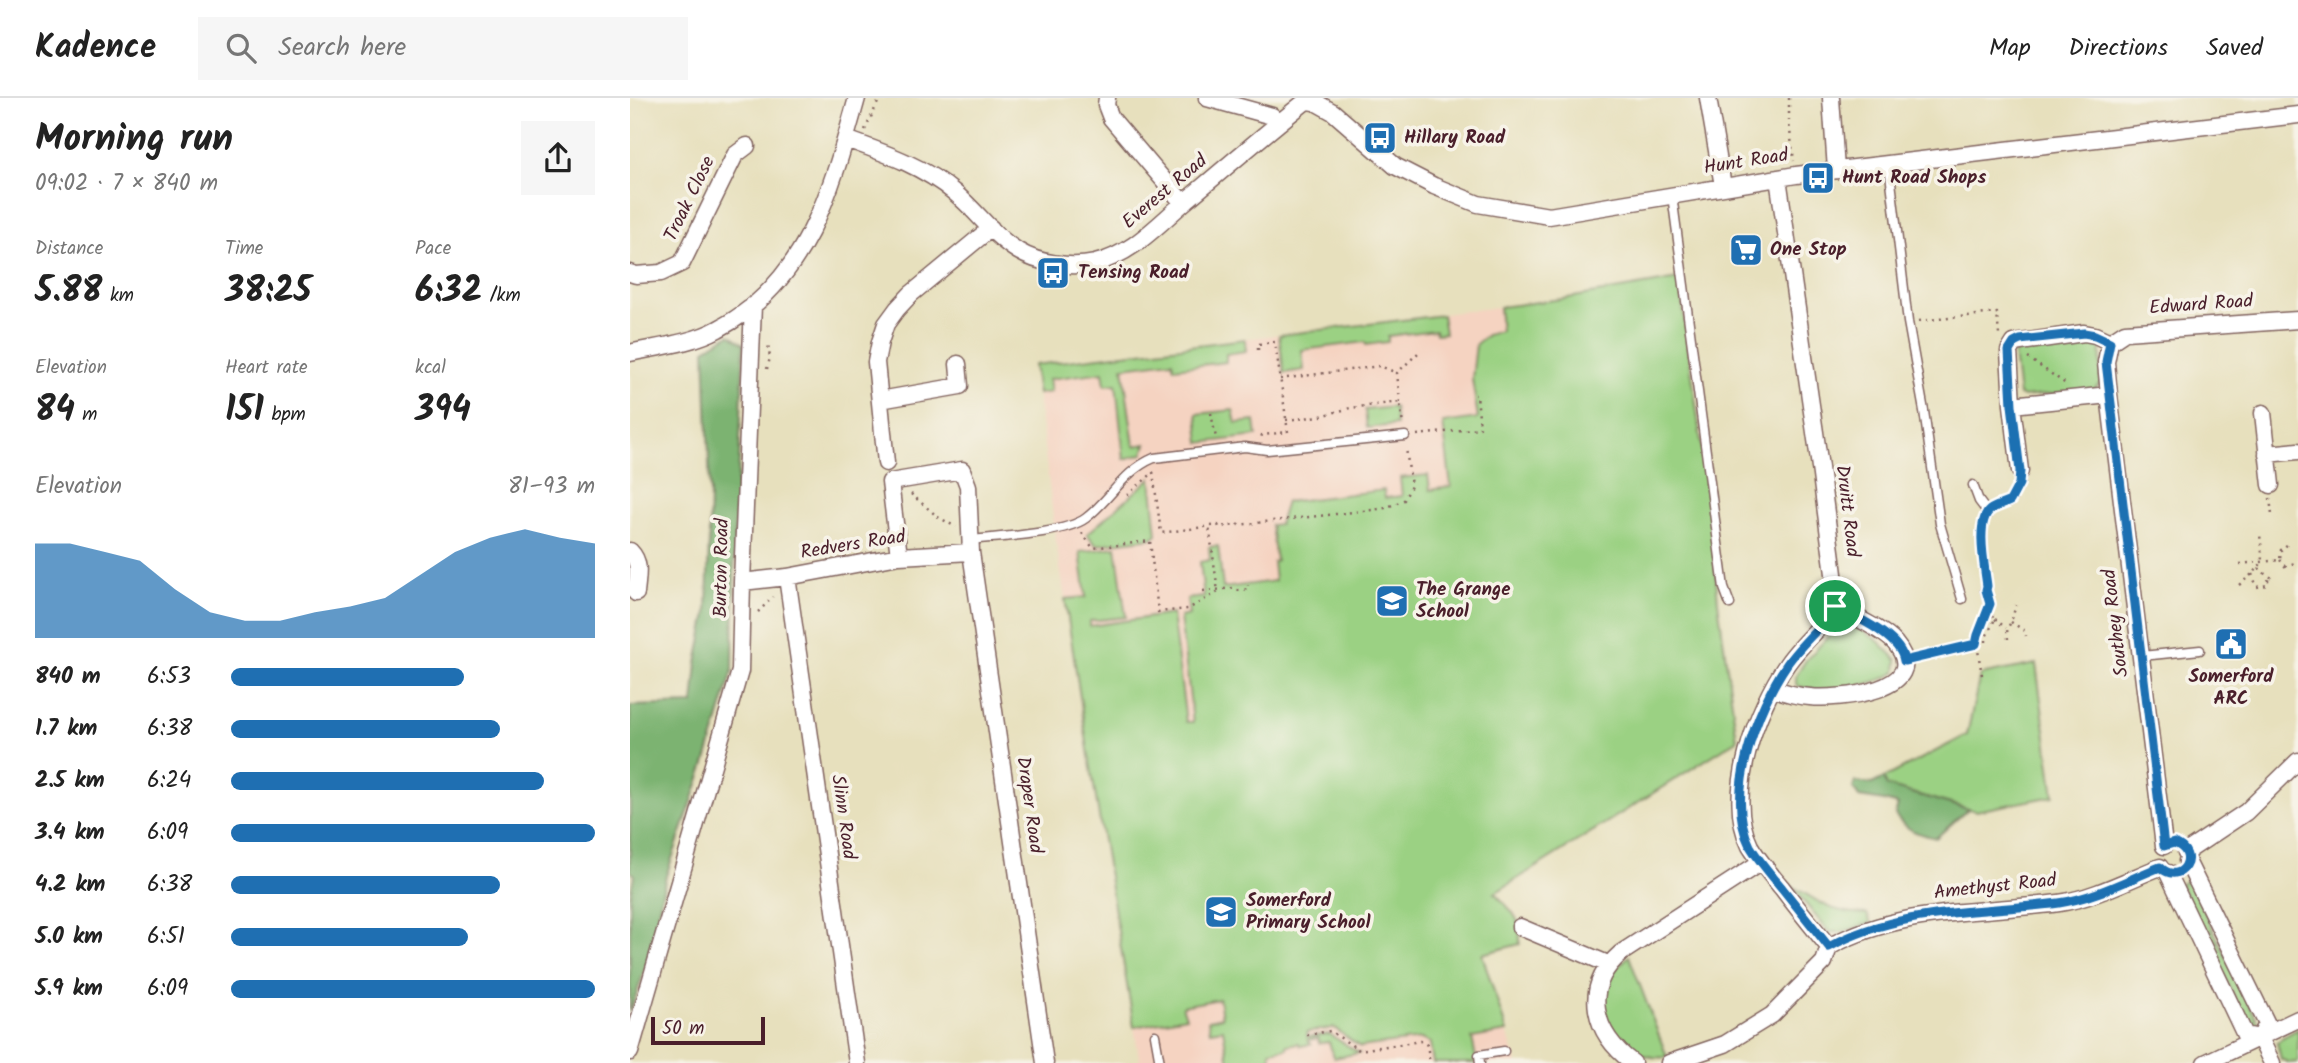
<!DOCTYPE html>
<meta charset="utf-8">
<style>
body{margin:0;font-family:Kalam,sans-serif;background:#f6f6f6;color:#222;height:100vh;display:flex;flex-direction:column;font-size:26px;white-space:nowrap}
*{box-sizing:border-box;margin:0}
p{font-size:23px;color:#767676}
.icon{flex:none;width:38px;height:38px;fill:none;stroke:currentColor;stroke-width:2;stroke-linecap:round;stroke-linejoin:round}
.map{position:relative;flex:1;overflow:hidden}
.side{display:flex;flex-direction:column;background:#fff;width:630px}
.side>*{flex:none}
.scale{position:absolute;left:21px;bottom:18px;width:114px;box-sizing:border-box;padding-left:7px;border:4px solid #4a1f2b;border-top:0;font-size:19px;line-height:24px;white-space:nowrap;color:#4a1f2b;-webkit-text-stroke:5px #f7f3e8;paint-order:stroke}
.pin{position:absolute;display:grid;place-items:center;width:60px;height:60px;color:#fff;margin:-30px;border:4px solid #fff;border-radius:50%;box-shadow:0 2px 7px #0007}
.round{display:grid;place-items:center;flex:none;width:74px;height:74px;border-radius:0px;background:#f6f6f6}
.head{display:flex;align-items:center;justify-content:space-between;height:119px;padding:0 35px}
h1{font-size:38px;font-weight:700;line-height:52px}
.metrics{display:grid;grid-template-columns:repeat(3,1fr);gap:10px;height:119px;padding:7px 35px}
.metrics div{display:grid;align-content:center}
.metrics b{font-size:35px;font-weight:700}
.metrics small{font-size:19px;font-weight:400}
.metrics p{font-size:19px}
.chart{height:196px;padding:14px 35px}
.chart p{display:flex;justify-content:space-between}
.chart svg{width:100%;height:126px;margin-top:7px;fill:#1f6fb2;opacity:.7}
ul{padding:0 35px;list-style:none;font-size:23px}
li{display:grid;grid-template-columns:112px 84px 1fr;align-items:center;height:52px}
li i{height:18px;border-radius:9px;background:#1f6fb2}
header{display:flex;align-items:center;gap:42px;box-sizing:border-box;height:98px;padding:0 35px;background:#fff;border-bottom:2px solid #e0e0e0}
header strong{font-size:33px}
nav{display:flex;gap:38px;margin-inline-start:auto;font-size:24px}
.search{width:490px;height:63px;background:#f6f6f6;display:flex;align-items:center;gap:18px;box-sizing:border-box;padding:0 24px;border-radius:0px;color:#767676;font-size:26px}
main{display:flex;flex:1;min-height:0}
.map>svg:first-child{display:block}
.built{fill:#f5d3c1}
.green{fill:#9bd183;stroke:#727857;stroke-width:2}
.forest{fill:#7cb371;stroke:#63694e;stroke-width:2}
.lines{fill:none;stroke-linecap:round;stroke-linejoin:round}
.service-casing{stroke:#81635e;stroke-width:11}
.minor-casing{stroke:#81635e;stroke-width:19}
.path{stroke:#81635e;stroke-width:2.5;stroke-dasharray:2 5;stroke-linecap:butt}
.service{stroke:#fff;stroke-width:8}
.minor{stroke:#fff;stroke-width:16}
.route-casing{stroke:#fff;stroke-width:14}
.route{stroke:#1f6fb2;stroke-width:9}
.labels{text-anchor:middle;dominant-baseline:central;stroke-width:7;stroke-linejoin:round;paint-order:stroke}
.poi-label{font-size:19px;font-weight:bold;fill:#4a1f2b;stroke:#f7f3e8;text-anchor:start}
.street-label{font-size:19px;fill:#4a1f2b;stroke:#f7f3e8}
</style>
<header>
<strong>Kadence</strong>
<div class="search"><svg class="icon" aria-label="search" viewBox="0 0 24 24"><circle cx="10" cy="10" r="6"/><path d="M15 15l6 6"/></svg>Search here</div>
<nav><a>Map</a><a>Directions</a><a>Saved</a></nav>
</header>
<main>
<section class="side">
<div class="head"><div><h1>Morning run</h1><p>09:02 · 7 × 840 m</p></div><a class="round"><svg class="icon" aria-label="share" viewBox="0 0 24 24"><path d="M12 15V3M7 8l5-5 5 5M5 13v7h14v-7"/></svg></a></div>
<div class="metrics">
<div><p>Distance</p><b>5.88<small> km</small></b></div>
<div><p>Time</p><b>38:25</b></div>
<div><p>Pace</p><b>6:32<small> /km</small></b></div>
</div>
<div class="metrics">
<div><p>Elevation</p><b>84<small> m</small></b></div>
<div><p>Heart rate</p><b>151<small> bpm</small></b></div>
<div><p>kcal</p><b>394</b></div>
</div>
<div class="chart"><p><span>Elevation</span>81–93 m</p>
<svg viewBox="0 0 160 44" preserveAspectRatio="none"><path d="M0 44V11L10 11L20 14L30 17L40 27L50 35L60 38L70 38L80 35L90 33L100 30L110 22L120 14L130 9L140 6L150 9L160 11V44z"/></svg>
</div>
<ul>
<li><b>840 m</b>6:53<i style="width:64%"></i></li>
<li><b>1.7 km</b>6:38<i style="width:74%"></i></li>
<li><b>2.5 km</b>6:24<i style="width:86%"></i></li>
<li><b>3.4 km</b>6:09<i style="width:100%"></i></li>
<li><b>4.2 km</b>6:38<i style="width:74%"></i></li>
<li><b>5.0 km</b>6:51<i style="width:65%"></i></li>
<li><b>5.9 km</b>6:09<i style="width:100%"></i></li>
</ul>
</section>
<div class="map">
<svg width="1668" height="965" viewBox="0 0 1668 965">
<rect width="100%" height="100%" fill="#f7f3e8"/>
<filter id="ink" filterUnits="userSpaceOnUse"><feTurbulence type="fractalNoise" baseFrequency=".0143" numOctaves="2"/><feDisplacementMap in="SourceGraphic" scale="14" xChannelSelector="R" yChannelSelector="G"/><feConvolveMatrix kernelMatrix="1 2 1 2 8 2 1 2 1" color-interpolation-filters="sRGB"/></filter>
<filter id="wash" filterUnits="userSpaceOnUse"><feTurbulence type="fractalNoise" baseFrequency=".00686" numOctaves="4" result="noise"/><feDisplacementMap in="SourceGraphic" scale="28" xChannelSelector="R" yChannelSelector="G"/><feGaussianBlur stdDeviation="1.57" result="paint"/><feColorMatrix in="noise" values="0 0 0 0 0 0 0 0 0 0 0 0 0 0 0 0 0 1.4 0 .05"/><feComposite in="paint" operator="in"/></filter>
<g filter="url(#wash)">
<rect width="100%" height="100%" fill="#e7e0bd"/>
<path class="built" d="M 1049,181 L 1080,410 L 1088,504 L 1107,642 L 865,795 L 886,816 L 890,829 L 890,846 L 852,857 L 887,965 L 510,965 L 459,658 L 426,443 L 404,267 L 932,201 Z"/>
<path class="green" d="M 1049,181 L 1080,410 L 1088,504 L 1107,642 L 865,795 C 883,816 890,815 890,846 L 852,856 L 877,934 L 842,940 L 847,965 L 803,965 L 800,945 L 791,941 L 730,949 L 704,930 L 677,934 L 677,939 L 699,936 L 729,955 L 704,960 L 699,944 L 689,945 L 688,940 L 678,942 L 681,946 L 670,948 L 669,945 L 657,947 L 657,950 L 640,953 L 641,961 L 620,965 L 599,965 L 593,931 L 580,933 L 578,922 L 592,919 L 589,901 L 552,908 L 556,919 L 504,929 L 459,658 L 435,501 L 456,499 L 450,454 L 486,449 L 496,519 L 460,523 L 460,528 L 542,516 L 556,624 L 563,624 L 550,519 L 559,517 L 557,501 L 574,499 L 570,464 L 580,462 L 579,449 L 588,448 L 593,490 L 645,483 L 643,464 L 646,463 L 641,427 L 649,426 L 656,404 L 754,392 L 755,400 L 772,398 L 770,380 L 798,377 L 800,392 L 821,389 L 813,325 L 848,320 L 842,281 L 846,246 L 857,237 L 871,233 L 869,209 L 932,201 Z
M 812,217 L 815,235 L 806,236 L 805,232 L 758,238 L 758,244 L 736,247 L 735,244 L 672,252 L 674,272 L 654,275 L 649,237 Z
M 1457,240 L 1471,247 L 1470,285 L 1464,292 L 1394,299 L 1389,297 L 1384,256 L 1389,250 Z
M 615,241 L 616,253 L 596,256 L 596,264 L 544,270 L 542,263 L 493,269 L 504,348 L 516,346 L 513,356 L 494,361 L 486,286 L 475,287 L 473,274 L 419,281 L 421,294 L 408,296 L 404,267 Z
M 764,309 L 766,327 L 737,330 L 735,312 Z
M 603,312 L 606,325 L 625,323 L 627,338 L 570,345 L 567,316 Z
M 521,380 L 527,436 L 522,440 L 466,447 L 457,436 Z
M 1215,521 L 1248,543 L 1267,562 L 1266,574 C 1245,588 1190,597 1166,587 L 1166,578 L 1176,562 Z
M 1406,566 L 1424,698 L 1346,713 L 1256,688 L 1254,680 L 1337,637 L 1350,577 Z
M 1559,782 L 1629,926 L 1619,930 L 1550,786 Z
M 1161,788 C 1194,805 1196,814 1237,816 L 1241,825 L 1211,834 L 1199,834 Z
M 999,858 L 1037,959 C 996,965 961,919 977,883 C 980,874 992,865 999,858 Z
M 1668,931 L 1668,964 L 1659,965 L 1651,961 L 1647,945 L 1653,939 Z"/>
<path class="forest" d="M 100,236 L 114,246 L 109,364 L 105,409 L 103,572 L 76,663 L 36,778 L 17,865 L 0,915 L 0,798 L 4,777 L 0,772 L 0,608 L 63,606 L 67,565 L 77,515 L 80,394 L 75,251 Z
M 1254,680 L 1257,688 L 1338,711 L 1306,740 C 1287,736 1276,732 1265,717 L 1268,707 L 1254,703 L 1229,699 L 1223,690 L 1225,684 L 1242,686 Z"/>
</g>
<g filter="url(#ink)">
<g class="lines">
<defs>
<path id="service" d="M 1259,67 L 1278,224 L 1294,313 L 1310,426 L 1332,501
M 1042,97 L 1094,490 L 1100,506
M 1343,387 L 1349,403 L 1358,415
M 340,442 C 367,439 435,436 456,420 C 481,401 493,373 524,360 L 615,349 L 637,352 L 775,338
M 1360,506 L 1355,492 L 1357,488 C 1355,470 1345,424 1360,412 C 1365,408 1374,406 1380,403 L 1389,386 L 1390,373
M 1512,558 L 1570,552
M 525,937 L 530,965
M 850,965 L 849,957 L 874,953"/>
<path id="minor" d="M 477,0 L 476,7 L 481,20 L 553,105
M 577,0 L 642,18 L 649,25
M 1078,0 L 1093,88
M 1201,0 L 1206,72
M 685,4 L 703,14 L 765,68 L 804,88 L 848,106 L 919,118 L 1166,77 L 1668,17
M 216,41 C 255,55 293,68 325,95 C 347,113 363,138 388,153 C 409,166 441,170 465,165 C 503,156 528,126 557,102 C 596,69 636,35 676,3 L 685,4
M 1148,80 L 1189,362 L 1206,491 L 1205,508 L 1203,514 C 1188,532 1170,547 1157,566 C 1127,610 1094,696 1120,748 C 1129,763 1141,777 1152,790 C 1167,810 1183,829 1199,849
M 0,175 L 6,177 L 31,175 L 52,165 L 105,57 L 117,48
M 1480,244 L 1465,237 L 1454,235 L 1384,245 L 1379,253 L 1382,307 L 1479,297 L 1476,264 L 1480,244 L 1495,234 L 1668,222
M 0,255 C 27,249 63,245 88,231 C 177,185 202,90 227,0
M 1479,297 L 1534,748
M 250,302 L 330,288 L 328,266
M 1382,307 L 1390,373
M 1633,315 L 1641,387
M 1637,356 L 1668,353
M 256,365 L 246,264 L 250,244 L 256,226 L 267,211 L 281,196 L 361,130
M 0,453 C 12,465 7,480 6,495
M 269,458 L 260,384 L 332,372 L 338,388 L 341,454 L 415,965
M 157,479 L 227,965
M 112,484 L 157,479 L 269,458 L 341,454
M 1143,590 C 1155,595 1167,598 1180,599 C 1207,602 1305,593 1265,545 C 1253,531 1222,518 1205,508
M 1556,754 L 1616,714 L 1668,663
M 1557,763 L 1637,926 L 1630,940
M 1538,775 L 1615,937 L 1630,940
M 890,829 L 978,866
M 1630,940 L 1642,965
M 0,954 L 110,573 L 112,484 L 123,207
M 1003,965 C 963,935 951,890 991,855 L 1131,764
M 1039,965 L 1095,946 L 1142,917 L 1194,864 L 1199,849 C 1269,810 1352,815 1429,805 C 1464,800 1497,782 1530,769
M 1575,965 L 1668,921"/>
</defs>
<use href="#service" class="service-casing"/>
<use href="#minor" class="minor-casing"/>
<path class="path" d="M 1159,0 L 1159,25 L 1164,63
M 235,32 L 250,0
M 1289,223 L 1367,215 L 1369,237
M 628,252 L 628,246 L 645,244 L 658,334 L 632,337 L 631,340
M 1398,260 L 1436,286
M 137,271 L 140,260 L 138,246
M 650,281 L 750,268 L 767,275
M 770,304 L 767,275 L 788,255
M 581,315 L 586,340
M 656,322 L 691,318 L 720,310 L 770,304 L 773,328
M 787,337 L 850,330 L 847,297 L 845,297
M 523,374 L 531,435 L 588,427 L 589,429 L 742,412 L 755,410 L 774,402 L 781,388 L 776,350
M 281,396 L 308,419 L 326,429
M 497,397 L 524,374
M 1640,400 L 1642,417
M 452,435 L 463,450 L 520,443 L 528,514 L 558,511 L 588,494 L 579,428
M 1650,462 L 1658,472
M 1610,466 L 1650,462 L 1651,452 L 1659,445
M 1655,468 L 1668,464
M 1629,470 L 1632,474 L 1644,481
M 1622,476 L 1627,489 L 1637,487 L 1639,478
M 1609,487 C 1634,466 1634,469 1630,437
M 573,493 L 604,490 L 609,492 L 618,491 L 618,487
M 128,514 L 143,499
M 1365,521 L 1376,530
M 1381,524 L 1395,533 L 1396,538
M 1378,541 L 1377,531 L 1381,524 L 1386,507
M 1356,544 L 1356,539 L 1365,521 L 1362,517
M 1288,560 L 1347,546
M 1352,577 C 1347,548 1345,543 1356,516
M 677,937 L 700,933 L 729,952 L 791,943 L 797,947 L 800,965"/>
<use href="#service" class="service"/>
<use href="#minor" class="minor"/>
</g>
</g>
<g class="lines" filter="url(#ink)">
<defs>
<path id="route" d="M 1454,235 L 1465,237 L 1480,244 L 1476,264 L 1534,748 L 1544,745 C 1572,755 1551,789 1530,769 C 1497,782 1464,800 1429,805 C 1352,815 1268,810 1199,849 C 1183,829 1168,810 1152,790 C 1141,777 1129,763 1120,748 C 1094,696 1127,610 1157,566 C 1170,547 1188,532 1203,514 L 1205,508 C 1225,519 1271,538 1274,563 L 1346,546 L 1348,537 L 1360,506 L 1356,492 L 1357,488 C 1355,470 1345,424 1360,412 C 1365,408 1374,406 1380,403 L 1389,386 L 1390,373 L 1382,307 L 1379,253 L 1384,245 L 1390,242 Z"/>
</defs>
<use href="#route" class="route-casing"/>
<use href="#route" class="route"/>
</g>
<defs>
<symbol id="bus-square" viewBox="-11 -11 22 22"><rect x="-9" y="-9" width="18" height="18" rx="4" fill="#1f6fb2" stroke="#f7f3e8"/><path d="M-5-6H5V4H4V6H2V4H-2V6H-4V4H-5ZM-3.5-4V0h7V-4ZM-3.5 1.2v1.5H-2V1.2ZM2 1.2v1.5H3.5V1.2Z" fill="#fff"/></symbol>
<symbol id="supermarket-square" viewBox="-11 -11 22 22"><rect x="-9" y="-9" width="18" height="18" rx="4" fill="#1f6fb2" stroke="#f7f3e8"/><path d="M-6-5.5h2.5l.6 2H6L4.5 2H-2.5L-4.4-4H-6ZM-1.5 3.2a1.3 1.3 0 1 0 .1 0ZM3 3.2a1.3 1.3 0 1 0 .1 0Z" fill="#fff"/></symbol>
<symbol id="school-square" viewBox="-11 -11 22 22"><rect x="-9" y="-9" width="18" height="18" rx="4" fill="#1f6fb2" stroke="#f7f3e8"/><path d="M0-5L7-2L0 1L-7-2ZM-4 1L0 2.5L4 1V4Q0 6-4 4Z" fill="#fff"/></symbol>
<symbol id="civic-square" viewBox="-11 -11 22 22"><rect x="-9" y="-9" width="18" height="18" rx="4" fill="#1f6fb2" stroke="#f7f3e8"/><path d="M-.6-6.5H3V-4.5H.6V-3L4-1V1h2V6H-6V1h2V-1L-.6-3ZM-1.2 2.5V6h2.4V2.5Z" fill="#fff"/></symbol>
</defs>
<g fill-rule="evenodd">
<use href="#bus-square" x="731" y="21" width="38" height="38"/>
<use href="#bus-square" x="1169" y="61" width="38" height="38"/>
<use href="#supermarket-square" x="1097" y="133" width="38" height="38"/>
<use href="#bus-square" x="404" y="156" width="38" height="38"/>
<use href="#school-square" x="743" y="484" width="38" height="38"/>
<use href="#civic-square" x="1582" y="527" width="38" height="38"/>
<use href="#school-square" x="572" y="795" width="38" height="38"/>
</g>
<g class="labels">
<g class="poi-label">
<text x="774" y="40">Hillary Road</text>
<text x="1212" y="80">Hunt Road Shops</text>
<text x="1140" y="152">One Stop</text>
<text x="448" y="175">Tensing Road</text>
<text x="786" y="492">The Grange<tspan x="786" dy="22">School</tspan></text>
<text x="1601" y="579" text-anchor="middle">Somerford<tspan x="1601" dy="22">ARC</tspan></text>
<text x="616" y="803">Somerford<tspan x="616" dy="22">Primary School</tspan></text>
</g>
<g class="street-label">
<text transform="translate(1116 64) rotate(-9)">Hunt Road</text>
<text transform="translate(535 94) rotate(-40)">Everest Road</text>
<text transform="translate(60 101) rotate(-64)">Troak Close</text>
<text transform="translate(1571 207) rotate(-4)">Edward Road</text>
<text transform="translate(1217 413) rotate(83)">Druitt Road</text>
<text transform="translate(223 447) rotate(-9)">Redvers Road</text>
<text transform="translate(92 470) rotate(-89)">Burton Road</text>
<text transform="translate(1486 525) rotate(-97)">Southey Road</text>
<text transform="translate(399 707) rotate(82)">Draper Road</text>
<text transform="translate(213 719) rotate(82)">Slinn Road</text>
<text transform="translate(1365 789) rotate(-6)">Amethyst Road</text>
</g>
</g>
</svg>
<div class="scale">50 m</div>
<div class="pin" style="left:1205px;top:508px;background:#1e9e55"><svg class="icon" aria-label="arrive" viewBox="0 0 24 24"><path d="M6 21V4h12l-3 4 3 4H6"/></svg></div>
</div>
</main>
